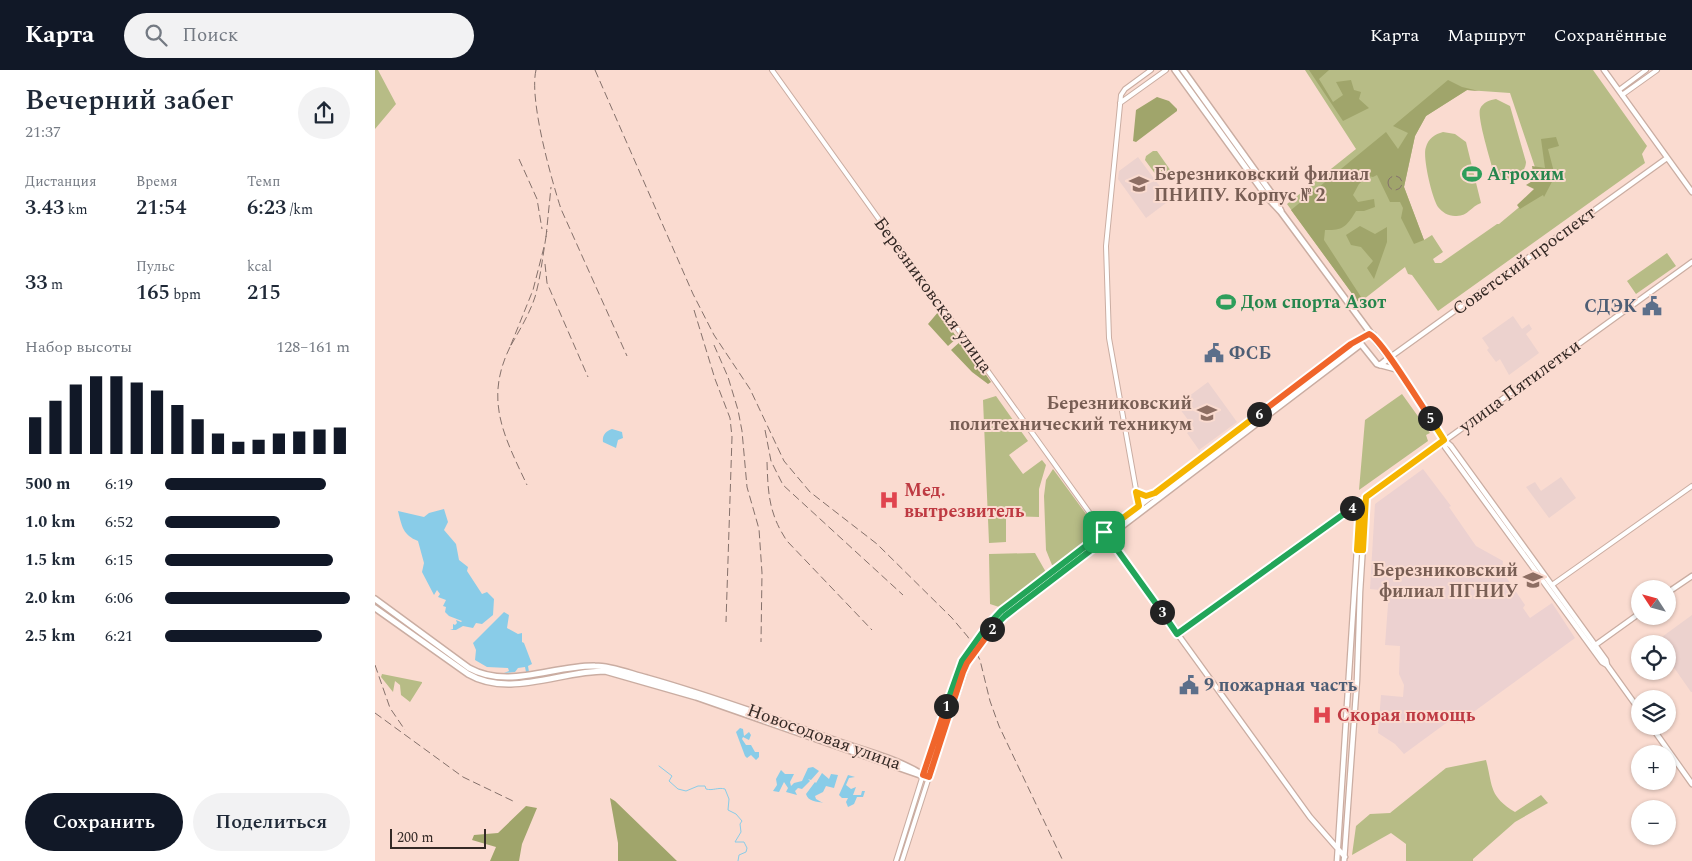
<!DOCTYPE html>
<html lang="ru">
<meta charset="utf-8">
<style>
body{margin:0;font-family:Spectral,serif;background:#f2f2f3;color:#1f2937;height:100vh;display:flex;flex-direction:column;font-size:19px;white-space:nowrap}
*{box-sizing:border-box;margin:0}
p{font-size:16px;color:#747a83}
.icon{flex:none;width:28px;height:28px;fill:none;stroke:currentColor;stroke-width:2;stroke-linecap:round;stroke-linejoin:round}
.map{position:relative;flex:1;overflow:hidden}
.sheet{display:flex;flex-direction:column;background:#fff;width:375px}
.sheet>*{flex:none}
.needle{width:32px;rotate:306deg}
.tools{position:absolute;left:1256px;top:510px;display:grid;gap:10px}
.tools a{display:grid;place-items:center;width:45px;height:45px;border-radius:50%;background:#fff;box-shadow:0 1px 4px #0004;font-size:25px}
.scale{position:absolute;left:15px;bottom:12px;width:96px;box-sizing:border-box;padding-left:5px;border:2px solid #342925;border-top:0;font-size:14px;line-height:18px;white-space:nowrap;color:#342925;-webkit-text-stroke:4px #fadbd0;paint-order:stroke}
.pin{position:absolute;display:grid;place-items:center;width:42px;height:42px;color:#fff;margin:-21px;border-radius:10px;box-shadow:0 2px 8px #0006}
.km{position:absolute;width:25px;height:25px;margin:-12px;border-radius:50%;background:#222;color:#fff;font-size:14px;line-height:25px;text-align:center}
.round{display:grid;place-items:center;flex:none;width:52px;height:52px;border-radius:26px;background:#f2f2f3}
.headline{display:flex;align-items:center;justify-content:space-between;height:85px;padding:0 25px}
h1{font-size:28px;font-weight:600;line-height:38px}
.metrics{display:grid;grid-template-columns:repeat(3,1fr);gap:8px;height:85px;padding:5px 25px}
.metrics div{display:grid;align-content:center}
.metrics b{font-size:21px;font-weight:600}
.metrics small{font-size:14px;font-weight:400}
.metrics p{font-size:14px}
.chart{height:140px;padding:10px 25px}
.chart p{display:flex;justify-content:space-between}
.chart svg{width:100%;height:90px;margin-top:5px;stroke:#111827;stroke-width:6}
.button{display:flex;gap:10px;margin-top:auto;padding:10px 25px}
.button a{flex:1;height:58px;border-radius:30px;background:#111827;color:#fff;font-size:20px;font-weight:600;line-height:58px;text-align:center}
.button a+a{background:#f2f2f3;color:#1f2937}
ul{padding:0 25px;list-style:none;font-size:16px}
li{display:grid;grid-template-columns:80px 60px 1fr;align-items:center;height:38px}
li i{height:12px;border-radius:6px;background:#111827}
header{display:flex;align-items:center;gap:30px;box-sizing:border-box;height:70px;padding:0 25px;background:#111827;color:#fff}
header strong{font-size:24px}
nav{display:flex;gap:28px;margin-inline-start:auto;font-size:18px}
.search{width:350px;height:45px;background:#f2f2f3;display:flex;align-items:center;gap:12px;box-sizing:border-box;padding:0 18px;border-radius:28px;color:#747a83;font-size:19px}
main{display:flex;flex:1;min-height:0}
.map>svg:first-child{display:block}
.education{fill:#ecd2ce}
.medical{fill:#ecd1d0}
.green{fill:#b7bc86;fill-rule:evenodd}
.forest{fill:#a0a56b}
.water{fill:#89cce8}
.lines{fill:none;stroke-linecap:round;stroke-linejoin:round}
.stream{stroke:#89cce8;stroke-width:1}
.tertiary-casing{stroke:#caada2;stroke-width:6}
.secondary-casing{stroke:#caada2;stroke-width:7}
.primary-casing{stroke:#caada2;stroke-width:8}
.tertiary{stroke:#fff;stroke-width:4}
.secondary{stroke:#fff;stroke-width:4.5}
.primary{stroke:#fff;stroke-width:5}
.rail{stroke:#85716b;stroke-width:1;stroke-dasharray:8 4;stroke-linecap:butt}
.split-1-casing{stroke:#fff;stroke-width:10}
.split-2-casing{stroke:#fff;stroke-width:10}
.split-3-casing{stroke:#fff;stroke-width:10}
.split-4-casing{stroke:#fff;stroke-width:10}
.split-5-casing{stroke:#fff;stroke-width:10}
.split-6-casing{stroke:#fff;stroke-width:10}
.split-7-casing{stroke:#fff;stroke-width:10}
.split-1{stroke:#22a559;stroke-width:6}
.split-2{stroke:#f0652b;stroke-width:6}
.split-3{stroke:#22a559;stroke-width:6}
.split-4{stroke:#22a559;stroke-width:6}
.split-5{stroke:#f5b400;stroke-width:6}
.split-6{stroke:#f0652b;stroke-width:6}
.split-7{stroke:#f5b400;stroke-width:6}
.labels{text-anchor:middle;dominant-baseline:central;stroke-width:4;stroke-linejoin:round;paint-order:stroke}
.education-label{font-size:18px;font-weight:bold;fill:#785e54;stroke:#fadbd0;text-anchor:end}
.leisure-label{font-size:18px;font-weight:bold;fill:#27864d;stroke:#fadbd0;text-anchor:start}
.street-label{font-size:18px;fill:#342925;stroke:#fadbd0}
.service-label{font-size:18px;font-weight:bold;fill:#4e5e75;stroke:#fadbd0;text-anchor:start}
.health-label{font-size:18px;font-weight:bold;fill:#be3a42;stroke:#fadbd0;text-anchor:start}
</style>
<header>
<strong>Карта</strong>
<div class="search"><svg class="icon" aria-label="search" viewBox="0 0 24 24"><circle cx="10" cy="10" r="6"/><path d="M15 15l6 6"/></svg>Поиск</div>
<nav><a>Карта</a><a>Маршрут</a><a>Сохранённые</a></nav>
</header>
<main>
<section class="sheet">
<div class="headline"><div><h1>Вечерний забег</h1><p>21:37</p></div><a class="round"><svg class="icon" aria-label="share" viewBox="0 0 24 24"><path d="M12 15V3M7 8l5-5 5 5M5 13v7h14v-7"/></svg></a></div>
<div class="metrics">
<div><p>Дистанция</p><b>3.43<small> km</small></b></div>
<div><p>Время</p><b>21:54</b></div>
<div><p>Темп</p><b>6:23<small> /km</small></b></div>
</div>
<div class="metrics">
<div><b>33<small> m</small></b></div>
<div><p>Пульс</p><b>165<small> bpm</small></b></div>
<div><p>kcal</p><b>215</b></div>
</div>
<div class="chart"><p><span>Набор высоты</span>128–161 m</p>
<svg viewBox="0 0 160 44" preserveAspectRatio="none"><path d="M5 44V26M15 44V18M25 44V10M35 44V6M45 44V6M55 44V9M65 44V13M75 44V20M85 44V27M95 44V34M105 44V38M115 44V37M125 44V34M135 44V33M145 44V32M155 44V31"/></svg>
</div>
<ul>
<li><b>500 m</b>6:19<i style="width:87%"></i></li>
<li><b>1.0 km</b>6:52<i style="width:62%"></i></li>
<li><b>1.5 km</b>6:15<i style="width:91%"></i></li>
<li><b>2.0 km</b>6:06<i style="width:100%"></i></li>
<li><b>2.5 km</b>6:21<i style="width:85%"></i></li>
</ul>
<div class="button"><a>Сохранить</a><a>Поделиться</a></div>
</section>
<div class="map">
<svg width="1317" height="791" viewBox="0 0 1317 791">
<rect width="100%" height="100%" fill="#fadbd0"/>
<path class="education" d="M 763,87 L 795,130 L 771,148 L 743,109 L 744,101 Z
M 1138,246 L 1147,259 L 1154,254 L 1157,259 L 1151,264 L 1164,283 L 1134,305 L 1125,289 L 1121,292 L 1112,280 L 1114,278 L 1107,268 Z
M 833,312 L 862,352 L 824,380 L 812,363 L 819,358 L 802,335 Z
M 1186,407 L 1201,428 L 1174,448 L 1151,417 L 1160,412 L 1166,421 Z
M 1317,545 L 1317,622 L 1316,622 L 1293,589 L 1292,574 L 1280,572 Z"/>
<path class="medical" d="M 1048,399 L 1076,436 L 1074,437 L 1101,476 L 1128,491 L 1127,501 L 1150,535 L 1148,538 L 1155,548 L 1177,533 L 1200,568 L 1082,654 L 1078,648 L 1029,684 L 1020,674 L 1003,663 L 1006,625 L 1028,627 L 1029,615 L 1024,604 L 1025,576 L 1010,575 L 1014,521 L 995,519 L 1000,434 Z"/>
<path class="green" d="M 0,0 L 3,0 L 21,34 L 0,59 Z
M 930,0 L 1218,0 L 1272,76 L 1267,84 L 1270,93 L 1063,241 L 1037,205 L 1033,204 L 1030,197 L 984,233 L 912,134 L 981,79 ZM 1092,20 L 1135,23 L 1167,118 L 1124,154 L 1122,154 L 1066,193 L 1060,193 L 1058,189 L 1068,182 L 1057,165 L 1049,170 L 1029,117 L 1040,66 L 1051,46 Z
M 1121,29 L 1135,36 L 1151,92 C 1150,108 1130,116 1119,104 C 1116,92 1102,48 1105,39 C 1108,32 1115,30 1121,29 Z
M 1068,62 L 1080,64 L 1091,72 L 1106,133 C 1096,136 1093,147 1080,146 C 1073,146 1067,142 1063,137 C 1057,128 1047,86 1051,77 C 1053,69 1060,64 1068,62 Z
M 778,81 L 782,81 L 796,101 L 795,104 L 788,109 L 784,109 L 770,90 L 771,86 Z
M 1292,183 L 1301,196 L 1261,224 L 1252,211 Z
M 1027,324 L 1055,363 L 1051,365 L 1053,371 L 984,420 L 990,350 Z
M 621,326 L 653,371 L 634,385 L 648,404 L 667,390 L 671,395 L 664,419 L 664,447 L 631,446 L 631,472 L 614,473 L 608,330 Z
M 678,399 L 725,463 L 682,496 L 677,495 L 671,480 L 669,426 L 671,410 Z
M 660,483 L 672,504 L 627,538 L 615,534 L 614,484 Z
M 7,604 L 47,612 L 47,613 L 35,632 L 26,625 L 25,615 L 20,611 L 18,622 L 6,607 Z
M 1111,690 C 1118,717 1114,726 1140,742 L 1166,725 L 1173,733 L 1140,752 L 1098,789 L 1098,791 L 1031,791 L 1031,774 L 1016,763 L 977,785 L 981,756 L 995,744 L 1015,743 L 1071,698 Z"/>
<path class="forest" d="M 934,0 L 954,0 L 944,9 L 958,32 L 968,25 L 961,12 L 976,10 L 979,20 L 986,22 L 984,29 L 994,38 L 968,51 Z
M 1073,10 L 1087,17 L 1104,21 L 1092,20 L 1051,46 L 1040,66 L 1029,117 L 1049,170 L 1039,174 L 1026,148 L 1028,138 L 1025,132 L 1015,132 L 1002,105 L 998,107 L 993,106 L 984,114 L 978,125 L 983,132 L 999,129 L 1000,137 L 989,141 L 981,141 C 972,156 968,161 950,160 L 949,170 L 988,230 L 984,233 L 916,140 L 1011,62 L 1023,79 L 1033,63 L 1018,56 Z
M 782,27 L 794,31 L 802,39 L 802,41 L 761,72 L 758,71 L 761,40 Z
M 1181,67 L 1184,76 L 1173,79 L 1180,106 L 1169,127 L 1168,125 L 1145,139 L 1142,135 L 1159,119 L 1151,115 L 1159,110 L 1157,96 L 1170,98 L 1166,69 Z
M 985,156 L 1000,164 L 1012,157 L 1012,172 L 999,209 L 992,198 L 998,191 L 986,177 L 976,175 L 971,165 Z
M 564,241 L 582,268 L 573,276 L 553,254 Z
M 587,270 L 616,312 L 613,314 L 597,302 L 576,280 Z
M 235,728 L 240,731 L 302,791 L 243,791 L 243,773 Z
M 151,736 L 162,738 L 147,774 L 144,791 L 115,791 L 121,777 L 97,770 L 99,765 L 123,763 Z"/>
<path class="water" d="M 237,359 L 247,362 L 248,368 L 243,370 L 241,378 L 228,372 C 227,365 231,361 237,359 Z
M 69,439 L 73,452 L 69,460 L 81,474 L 84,490 L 93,497 L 92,501 L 107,524 L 112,522 L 119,529 L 118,545 L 107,554 L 101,553 L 98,558 L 88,556 L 81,560 L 75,560 L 78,559 L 78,554 L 80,555 L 82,553 L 81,550 L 86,552 L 87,551 L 74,546 L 70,542 L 71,537 L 68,536 L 71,530 L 63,527 L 65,524 L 62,520 L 59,525 L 47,502 L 49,493 L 43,471 C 28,465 27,457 23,441 L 49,447 L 54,443 Z
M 129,542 L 134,545 L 132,558 L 143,564 L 147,563 L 147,572 L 149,573 L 157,594 L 153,596 L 154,602 L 151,602 L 150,597 L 143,598 L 140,602 L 129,603 L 134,601 L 133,598 L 112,597 L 100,590 L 101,580 L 98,573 Z
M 365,658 L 368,659 L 369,666 L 374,662 L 376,665 L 374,670 L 368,667 L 367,669 L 371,675 L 376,675 L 380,682 L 384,682 L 384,687 L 381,690 L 376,685 L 372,688 L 370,686 L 361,662 Z
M 438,697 L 444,701 L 436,710 L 433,709 L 435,711 L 427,719 L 423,718 L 420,721 L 422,725 L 411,722 L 413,718 L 409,712 L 404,722 L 398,721 L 402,715 L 401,709 L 406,700 L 410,704 L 419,704 L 415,712 L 416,716 L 419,713 L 427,711 L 433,698 Z
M 447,703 L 454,709 L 456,704 L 463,705 L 459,718 L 451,716 L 448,722 L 440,726 L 441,729 L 448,733 C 442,731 433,732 431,724 L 440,712 L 441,713 Z
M 473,705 L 480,707 L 474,708 L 471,715 L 476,719 L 481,717 L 478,725 L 486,725 L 487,721 L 490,721 L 488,727 L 482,727 L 479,734 L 473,737 L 471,732 L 473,728 L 467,728 L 464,725 Z"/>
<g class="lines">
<path class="stream" d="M 284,696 L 297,706 L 294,711 L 303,719 L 311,721 L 323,716 L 330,716 L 331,719 C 338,721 343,717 350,719 L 354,729 L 353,740 L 361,744 L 367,751 L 365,754 L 366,762 L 360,772 L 369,772 L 372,778 L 371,782 L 364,785 L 363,791"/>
<defs>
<path id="tertiary" d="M 397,0 L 729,463
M 1244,20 L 1271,0
M 1247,25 L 1282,0
M 745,33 L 791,0
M 761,422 L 771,426 L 778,424
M 765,442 L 734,268 L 731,176 L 746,25 L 750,19 L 776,0
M 1177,515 L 1317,416
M 802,564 L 985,432
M 521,791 L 548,705
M 527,791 L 554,707"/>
<path id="secondary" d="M 1229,0 L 1317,122
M 1005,295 L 1020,299
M 1069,370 L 1070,377 L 1227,592 L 1232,595
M 731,465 L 935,747 L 970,787
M 1292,523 L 1317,506
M 1219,576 L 1265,543
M 1265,641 L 1232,595 L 1231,590 L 1076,376 L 1069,370 L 1014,288 L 1292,88
M 1276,656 L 1317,714
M 962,791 L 985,432 L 1317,192
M 969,791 L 982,610 L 985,522 L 991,427"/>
<path id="primary" d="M 800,0 L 892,127 L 906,142 L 1014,288 L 1005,295 L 1002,294 L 986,274
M 808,0 L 897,124 L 906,141
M 0,529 L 94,598 C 134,620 178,595 220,596 C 237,596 256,604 272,608 C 333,625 393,647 453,668 C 482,679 522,688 548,705
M 0,538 L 93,604 C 134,628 185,601 230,601 L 321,627 L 545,705
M 548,705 L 584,597 L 612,556 L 626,541 L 976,274 L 991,265 L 998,265
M 554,707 L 592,593 L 629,546 L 986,274"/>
</defs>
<use href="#tertiary" class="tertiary-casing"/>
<use href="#secondary" class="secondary-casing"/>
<use href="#primary" class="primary-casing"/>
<use href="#tertiary" class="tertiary"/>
<use href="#secondary" class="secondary"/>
<use href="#primary" class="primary"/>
<path class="rail" d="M 161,0 C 154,30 176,108 186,139 L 252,286
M 220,0 L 318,224 L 339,265 L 375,319 L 409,391 L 435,422 L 502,474 L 577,548 L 593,567 L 605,590 L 615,631 L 624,656 L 688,791
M 144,89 L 162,129 L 167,159
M1013 113a7 7 0 1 1 14 0a7 7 0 1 1-14 0Z
M 171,167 L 176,117
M 169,177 L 158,220 L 135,277 C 144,261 154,245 160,227 C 166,206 168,183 172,161
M 170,194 L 172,213 L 213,307
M 319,240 L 340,309 L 355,348 L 357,367 L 351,552
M 339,275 L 353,307 L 363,340 L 367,361 L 372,417 L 384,459 L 387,503 L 386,572
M 135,277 C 109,330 129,366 152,415
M 390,360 L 396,391 L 408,415 L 528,525
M 392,392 C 393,424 394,444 412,471 L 497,560
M 0,595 L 15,638 L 30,660
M 0,643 L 88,707 L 140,732"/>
</g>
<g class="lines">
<defs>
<path id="split-1" d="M 571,636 L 587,591 L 612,556 L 626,541 L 729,462"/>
<path id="split-2" d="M 571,636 L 548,705 L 554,707 L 588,602 L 592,593 L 617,559"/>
<path id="split-3" d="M 617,559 L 630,546 L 733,467 L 787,542"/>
<path id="split-4" d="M 787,542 L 802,564 L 977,438"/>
<path id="split-5" d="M 977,438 L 985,432 L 982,480 L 988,480 L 991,427 L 1069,370 L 1055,348"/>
<path id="split-6" d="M 884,344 L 976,274 L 994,264 C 1004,266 1046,335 1055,348"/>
<path id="split-7" d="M 729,462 L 764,436 L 761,422 L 771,426 L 780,423 L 884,344"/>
</defs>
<use href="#split-1" class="split-1-casing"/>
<use href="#split-2" class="split-2-casing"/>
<use href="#split-3" class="split-3-casing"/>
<use href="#split-4" class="split-4-casing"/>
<use href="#split-5" class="split-5-casing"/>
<use href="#split-6" class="split-6-casing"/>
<use href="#split-7" class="split-7-casing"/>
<use href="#split-1" class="split-1"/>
<use href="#split-2" class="split-2"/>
<use href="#split-3" class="split-3"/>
<use href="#split-4" class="split-4"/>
<use href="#split-5" class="split-5"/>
<use href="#split-6" class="split-6"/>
<use href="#split-7" class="split-7"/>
</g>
<defs>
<symbol id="stadium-bare" viewBox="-9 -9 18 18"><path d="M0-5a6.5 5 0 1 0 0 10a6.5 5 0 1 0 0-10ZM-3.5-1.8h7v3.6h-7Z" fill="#2e9e5b" stroke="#fadbd0" stroke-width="2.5" paint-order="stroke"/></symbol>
<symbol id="university-bare" viewBox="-9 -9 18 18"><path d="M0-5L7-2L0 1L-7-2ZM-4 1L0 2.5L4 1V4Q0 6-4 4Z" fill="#8d6e63" stroke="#fadbd0" stroke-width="2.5" paint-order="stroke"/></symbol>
<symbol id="civic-bare" viewBox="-9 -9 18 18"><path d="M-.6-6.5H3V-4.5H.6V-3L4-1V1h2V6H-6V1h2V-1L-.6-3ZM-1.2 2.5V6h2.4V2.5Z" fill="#5c6f8a" stroke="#fadbd0" stroke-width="2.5" paint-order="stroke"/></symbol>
<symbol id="hospital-bare" viewBox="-9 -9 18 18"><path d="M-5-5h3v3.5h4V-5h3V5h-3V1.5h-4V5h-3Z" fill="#e0444e" stroke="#fadbd0" stroke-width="2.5" paint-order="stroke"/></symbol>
</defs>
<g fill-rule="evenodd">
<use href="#stadium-bare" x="1083" y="90" width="28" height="28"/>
<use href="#university-bare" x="750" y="100" width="28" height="28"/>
<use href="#stadium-bare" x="837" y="218" width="28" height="28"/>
<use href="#civic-bare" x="1263" y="222" width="28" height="28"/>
<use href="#civic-bare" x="825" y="269" width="28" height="28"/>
<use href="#university-bare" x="818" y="329" width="28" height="28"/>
<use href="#hospital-bare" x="500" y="416" width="28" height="28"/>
<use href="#university-bare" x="1144" y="496" width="28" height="28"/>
<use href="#civic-bare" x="800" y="601" width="28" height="28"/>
<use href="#hospital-bare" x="933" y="631" width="28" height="28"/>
</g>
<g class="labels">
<g class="education-label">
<text x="779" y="104" text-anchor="start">Березниковский филиал<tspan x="779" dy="21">ПНИПУ. Корпус № 2</tspan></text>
<text x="817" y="333">Березниковский<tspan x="817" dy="21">политехнический техникум</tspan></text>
<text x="1143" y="500">Березниковский<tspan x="1143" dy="21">филиал ПГНИУ</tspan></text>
</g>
<g class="leisure-label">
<text x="1112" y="104">Агрохим</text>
<text x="866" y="232">Дом спорта Азот</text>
</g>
<g class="street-label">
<text transform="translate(1149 191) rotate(-36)">Советский проспект</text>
<text transform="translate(558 225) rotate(54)">Березниковская улица</text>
<text transform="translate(1145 316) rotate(-36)">улица Пятилетки</text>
<text transform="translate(449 667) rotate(20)">Новосодовая улица</text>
</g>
<g class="service-label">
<text x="1262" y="236" text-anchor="end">СДЭК</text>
<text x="854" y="283">ФСБ</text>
<text x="829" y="615">9 пожарная часть</text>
</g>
<g class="health-label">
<text x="529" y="420">Мед.<tspan x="529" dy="21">вытрезвитель</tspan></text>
<text x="962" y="645">Скорая помощь</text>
</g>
</g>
</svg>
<div class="tools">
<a><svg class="needle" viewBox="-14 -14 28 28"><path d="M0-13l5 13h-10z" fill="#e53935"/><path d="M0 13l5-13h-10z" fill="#747a83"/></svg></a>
<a><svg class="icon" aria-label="locate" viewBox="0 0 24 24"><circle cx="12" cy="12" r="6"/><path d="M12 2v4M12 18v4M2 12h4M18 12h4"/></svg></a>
<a><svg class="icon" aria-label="layers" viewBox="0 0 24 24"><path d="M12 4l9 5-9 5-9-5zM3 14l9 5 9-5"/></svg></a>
<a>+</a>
<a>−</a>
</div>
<div class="scale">200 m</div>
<div class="pin" style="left:729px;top:462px;background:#1e9e55"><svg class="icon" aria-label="arrive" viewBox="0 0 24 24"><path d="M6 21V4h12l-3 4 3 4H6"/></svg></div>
<b class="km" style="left:571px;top:636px">1</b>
<b class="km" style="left:617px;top:559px">2</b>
<b class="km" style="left:787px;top:542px">3</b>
<b class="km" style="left:977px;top:438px">4</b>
<b class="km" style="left:1055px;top:348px">5</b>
<b class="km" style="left:884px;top:344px">6</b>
</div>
</main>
